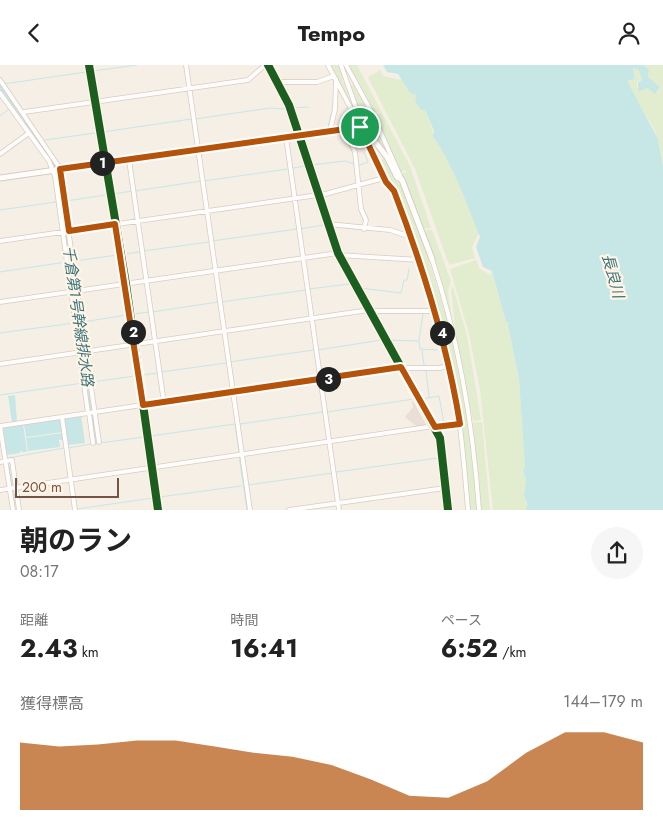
<!DOCTYPE html>
<html lang="ja">
<meta charset="utf-8">
<style>
body{margin:0;font-family:Jost,"Noto Sans JP",sans-serif;background:#f6f6f6;color:#222;height:100vh;display:flex;flex-direction:column;font-size:19px;white-space:nowrap}
*{box-sizing:border-box;margin:0}
p{font-size:16px;color:#767676}
.icon{flex:none;width:28px;height:28px;fill:none;stroke:currentColor;stroke-width:2;stroke-linecap:round;stroke-linejoin:round}
.map{position:relative;height:445px;overflow:hidden}
.drawer{display:flex;flex-direction:column;background:#fff;flex:1}
.drawer>*{flex:none}
.scale{position:absolute;left:15px;bottom:12px;width:104px;box-sizing:border-box;padding-left:5px;border:2px solid #755445;border-top:0;font-size:14px;line-height:18px;white-space:nowrap;color:#755445;-webkit-text-stroke:4px #fff4e6;paint-order:stroke}
.pin{position:absolute;display:grid;place-items:center;width:42px;height:42px;color:#fff;margin:-21px;border:2px solid #fff;border-radius:50%;box-shadow:0 1px 5px #0007}
.km{position:absolute;width:25px;height:25px;margin:-12px;border-radius:50%;background:#222;color:#fff;font-size:14px;line-height:25px;text-align:center}
.round{display:grid;place-items:center;flex:none;width:52px;height:52px;border-radius:26px;background:#f6f6f6}
.head{display:flex;align-items:center;justify-content:space-between;height:85px;padding:0 20px}
h1{font-size:28px;font-weight:700;line-height:38px}
.figures{display:grid;grid-template-columns:repeat(3,1fr);gap:8px;height:85px;padding:5px 20px}
.figures div{display:grid;align-content:center}
.figures b{font-size:25px;font-weight:700}
.figures small{font-size:14px;font-weight:400}
.figures p{font-size:14px}
.chart{height:140px;padding:10px 20px}
.chart p{display:flex;justify-content:space-between}
.chart svg{width:100%;height:90px;margin-top:5px;fill:#b45309;opacity:.7}
header{display:flex;justify-content:space-between;align-items:center;height:65px;padding:0 20px;background:#fff;font-size:22px;font-weight:700}
.map>svg:first-child{display:block}
.industrial{fill:#e9dfd7}
.green{fill:#e2edcf}
.water{fill:#c6e7e6}
.lines{fill:none;stroke-linecap:round;stroke-linejoin:round}
.stream{stroke:#c6e7e6;stroke-width:1}
.minor-casing{stroke:#d7ccc4;stroke-width:5.5}
.tertiary-casing{stroke:#d7ccc4;stroke-width:6}
.secondary-casing{stroke:#d7cbc2;stroke-width:7}
.minor{stroke:#fefdfb;stroke-width:4}
.tertiary{stroke:#fefdfb;stroke-width:4.5}
.secondary{stroke:#fefdfb;stroke-width:5}
.cycleway-casing{stroke:#fff4e6;stroke-width:11}
.cycleway{stroke:#1b5e20;stroke-width:8}
.route-casing{stroke:#fff;stroke-width:10}
.route{stroke:#b45309;stroke-width:6}
.labels{text-anchor:middle;dominant-baseline:central;stroke-width:4.5;stroke-linejoin:round;paint-order:stroke}
.water-label{font-size:15px;font-style:italic;fill:#39747c;stroke:#fff4e6}
</style>
<header><svg class="icon" aria-label="back" viewBox="0 0 24 24"><path d="M15 5l-7 7 7 7"/></svg>Tempo<svg class="icon" aria-label="person" viewBox="0 0 24 24"><circle cx="12" cy="8" r="4"/><path d="M4 21q1-7 8-7t8 7"/></svg></header>
<div class="map">
<svg width="663" height="445" viewBox="0 0 663 445">
<rect width="100%" height="100%" fill="#f6efe5"/>
<path class="industrial" d="M 415,335 L 430,362 L 416,364 L 416,361 L 405,352 L 413,342 L 412,336 Z"/>
<path class="green" d="M 329,0 L 339,0 L 345,12 L 342,14 L 356,50 Z
M 343,0 L 371,50 L 397,109 L 384,82 L 380,84 L 363,56 L 366,55 L 363,55 L 349,22 L 353,20 Z
M 348,0 L 357,0 L 410,101 L 431,163 L 422,164 L 401,109 L 406,107 L 405,105 L 400,107 L 375,51 L 380,48 L 378,46 L 374,48 Z
M 643,0 L 663,0 L 663,102 C 661,94 661,86 659,78 C 654,56 635,39 627,18 L 627,16 L 635,14 L 633,3 L 639,5 L 642,14 L 637,17 L 638,27 L 648,23 L 655,28 L 660,23 L 648,12 L 649,4 Z
M 380,5 L 383,11 L 402,15 L 410,28 L 416,30 L 415,35 L 421,45 L 425,44 L 434,69 L 456,110 L 479,168 L 472,182 L 475,193 L 449,200 L 415,104 L 368,12 Z
M 363,64 L 381,94 L 385,93 L 393,113 L 403,122 L 419,165 L 452,268 L 470,358 L 478,445 L 469,445 L 461,359 L 464,358 L 461,358 L 451,301 L 454,300 L 451,299 L 437,246 L 440,245 L 436,245 L 412,170 L 415,168 L 411,169 L 394,125 L 385,113 L 388,111 L 384,112 Z
M 428,165 L 432,165 L 451,216 L 448,226 L 453,261 L 424,167 Z
M 476,195 L 480,204 L 491,210 L 492,206 L 506,257 L 509,258 L 508,260 L 519,314 L 525,402 L 523,406 L 526,415 L 526,445 L 493,445 L 480,325 L 469,269 L 450,204 Z
M 453,222 L 467,270 L 481,355 L 473,356 L 456,271 L 451,225 Z
M 482,357 L 490,445 L 481,445 L 473,358 Z"/>
<path class="water" d="M 383,0 L 643,0 L 649,4 L 648,12 L 660,22 L 655,29 L 648,23 L 638,27 L 638,17 L 642,15 L 639,5 L 633,3 L 635,14 L 627,16 L 658,74 L 663,102 L 663,445 L 526,445 L 527,437 L 524,431 L 526,415 L 523,406 L 525,402 L 519,314 L 508,260 L 509,258 L 506,257 L 492,206 L 483,202 L 476,182 L 480,172 C 466,137 454,102 433,71 L 434,66 L 425,45 L 421,45 L 415,36 L 416,30 L 410,28 L 398,9 L 387,7 Z
M 0,19 L 52,90 L 60,110 L 98,379 L 95,380 L 57,110 L 51,94 L 0,24 Z
M 15,330 L 17,357 L 12,357 L 8,331 Z
M 81,351 L 85,378 L 68,380 L 64,353 Z
M 61,354 L 63,367 L 26,372 L 24,359 Z
M 23,359 L 27,387 L 22,387 L 21,385 L 20,388 L 7,390 L 3,362 Z
M 63,368 L 64,375 L 59,375 L 60,382 L 28,386 L 26,373 Z"/>
<g class="lines">
<path class="stream" d="M 266,1 L 271,9
M 93,6 L 137,0
M 4,19 L 86,7
M 286,41 L 296,67
M 292,43 L 309,42
M 0,51 L 9,44
M 195,54 L 270,43 L 285,44
M 103,67 L 191,54
M 302,67 L 328,63 L 331,49
M 298,73 L 316,129
M 45,75 L 95,68
M 311,100 L 345,96 L 354,99
M 357,101 L 368,97 L 364,87
M 293,103 L 305,101
M 204,116 L 288,104
M 135,126 L 201,116
M 114,129 L 132,126
M 317,133 L 334,186
M 66,136 L 106,130
M 0,145 L 56,137
M 342,162 L 354,164
M 300,164 L 324,160
M 357,164 L 362,165
M 212,176 L 297,164
M 143,186 L 209,177
M 124,189 L 140,187
M 336,190 L 366,243
M 75,196 L 117,190
M 0,207 L 66,197
M 360,223 L 401,228 L 404,215 L 407,215 L 409,204
M 309,224 L 349,219
M 221,237 L 306,225
M 152,247 L 218,237
M 367,247 L 397,300
M 134,249 L 149,247
M 83,257 L 127,250
M 0,268 L 74,258
M 388,275 L 419,276 L 420,284 L 437,285
M 419,275 L 423,249
M 318,285 L 381,275
M 422,285 L 424,300
M 229,297 L 314,285
M 399,304 L 430,359
M 426,305 L 429,332
M 161,307 L 226,298
M 142,310 L 158,308
M 92,317 L 135,311
M 0,330 L 83,318
M 422,334 L 439,331 L 444,358
M 327,347 L 414,334
M 240,359 L 323,347
M 432,363 L 438,374 L 443,422
M 151,371 L 235,359 L 239,387
M 100,378 L 144,372
M 68,383 L 91,379
M 239,391 L 247,445
M 8,393 L 64,383
M 9,400 L 15,445
M 336,407 L 438,393
M 248,420 L 333,408
M 443,426 L 445,445
M 160,432 L 241,421
M 77,444 L 153,433"/>
<defs>
<path id="minor" d="M 186,0 L 250,445
M 268,0 L 289,40 L 338,188 L 440,373 L 448,445
M 328,0 L 360,61 L 386,117 L 394,126 C 416,183 437,241 450,301 C 460,348 464,397 468,445
M 341,0 L 361,57 L 360,61
M 346,0 L 371,46 L 402,115
M 0,15 L 59,102 L 99,377
M 277,17 L 317,17 L 334,11
M 0,28 L 49,96 L 55,111 L 88,348
M 24,47 L 248,15 L 265,0
M 345,64 L 355,87 L 361,144 L 366,155 L 364,164
M 330,66 L 335,44 L 336,14
M 286,72 L 339,445
M 0,89 L 29,68
M 129,95 L 164,338
M 318,131 L 384,113
M 328,159 L 390,165 L 411,172
M 0,176 L 318,130
M 338,190 L 420,195
M 432,194 C 459,276 473,359 479,445
M 0,237 L 338,188
M 370,246 L 435,246
M 0,299 L 369,245
M 401,303 L 440,303 L 450,300
M 89,348 L 93,378
M 62,352 L 75,445
M 0,361 L 401,302
M 0,361 L 13,445
M 435,362 L 460,359
M 0,397 L 12,395 L 19,445
M 0,425 L 434,361
M 289,445 L 445,423"/>
<path id="tertiary" d="M 89,0 L 126,219 L 158,445"/>
<path id="secondary" d="M 0,113 L 363,61 L 387,92 L 397,112 L 402,115 L 432,194"/>
</defs>
<use href="#minor" class="minor-casing"/>
<use href="#tertiary" class="tertiary-casing"/>
<use href="#secondary" class="secondary-casing"/>
<use href="#minor" class="minor"/>
<use href="#tertiary" class="tertiary"/>
<use href="#secondary" class="secondary"/>
<defs>
<path id="cycleway" d="M 89,0 L 126,219 L 158,445
M 268,0 L 289,40 L 338,188 L 440,373 L 448,445"/>
</defs>
<use href="#cycleway" class="cycleway-casing"/>
<use href="#cycleway" class="cycleway"/>
</g>
<g class="lines">
<defs>
<path id="route" d="M 360,62 L 386,117 L 394,126 C 423,202 447,278 460,359 L 435,362 L 401,302 L 143,340 L 115,159 L 69,166 L 60,104 Z"/>
</defs>
<use href="#route" class="route-casing"/>
<use href="#route" class="route"/>
</g>
<g class="labels">
<g class="water-label">
<text transform="translate(613 211) rotate(75)">長良川</text>
<text transform="translate(78 251) rotate(82)">千倉第1号幹線排水路</text>
</g>
</g>
</svg>
<div class="scale">200 m</div>
<div class="pin" style="left:360px;top:62px;background:#1e9e55"><svg class="icon" aria-label="arrive" viewBox="0 0 24 24"><path d="M6 21V4h12l-3 4 3 4H6"/></svg></div>
<b class="km" style="left:102px;top:98px">1</b>
<b class="km" style="left:133px;top:267px">2</b>
<b class="km" style="left:328px;top:314px">3</b>
<b class="km" style="left:442px;top:268px">4</b>
</div>
<section class="drawer">
<div class="head"><div><h1>朝のラン</h1><p>08:17</p></div><a class="round"><svg class="icon" aria-label="share" viewBox="0 0 24 24"><path d="M12 15V3M7 8l5-5 5 5M5 13v7h14v-7"/></svg></a></div>
<div class="figures">
<div><p>距離</p><b>2.43<small> km</small></b></div>
<div><p>時間</p><b>16:41</b></div>
<div><p>ペース</p><b>6:52<small> /km</small></b></div>
</div>
<div class="chart"><p><span>獲得標高</span>144–179 m</p>
<svg viewBox="0 0 160 44" preserveAspectRatio="none"><path d="M0 44V11L10 13L20 12L30 10L40 10L50 13L60 16L70 18L80 22L90 29L100 37L110 38L120 30L130 16L140 6L150 6L160 11V44z"/></svg>
</div>
</section>
